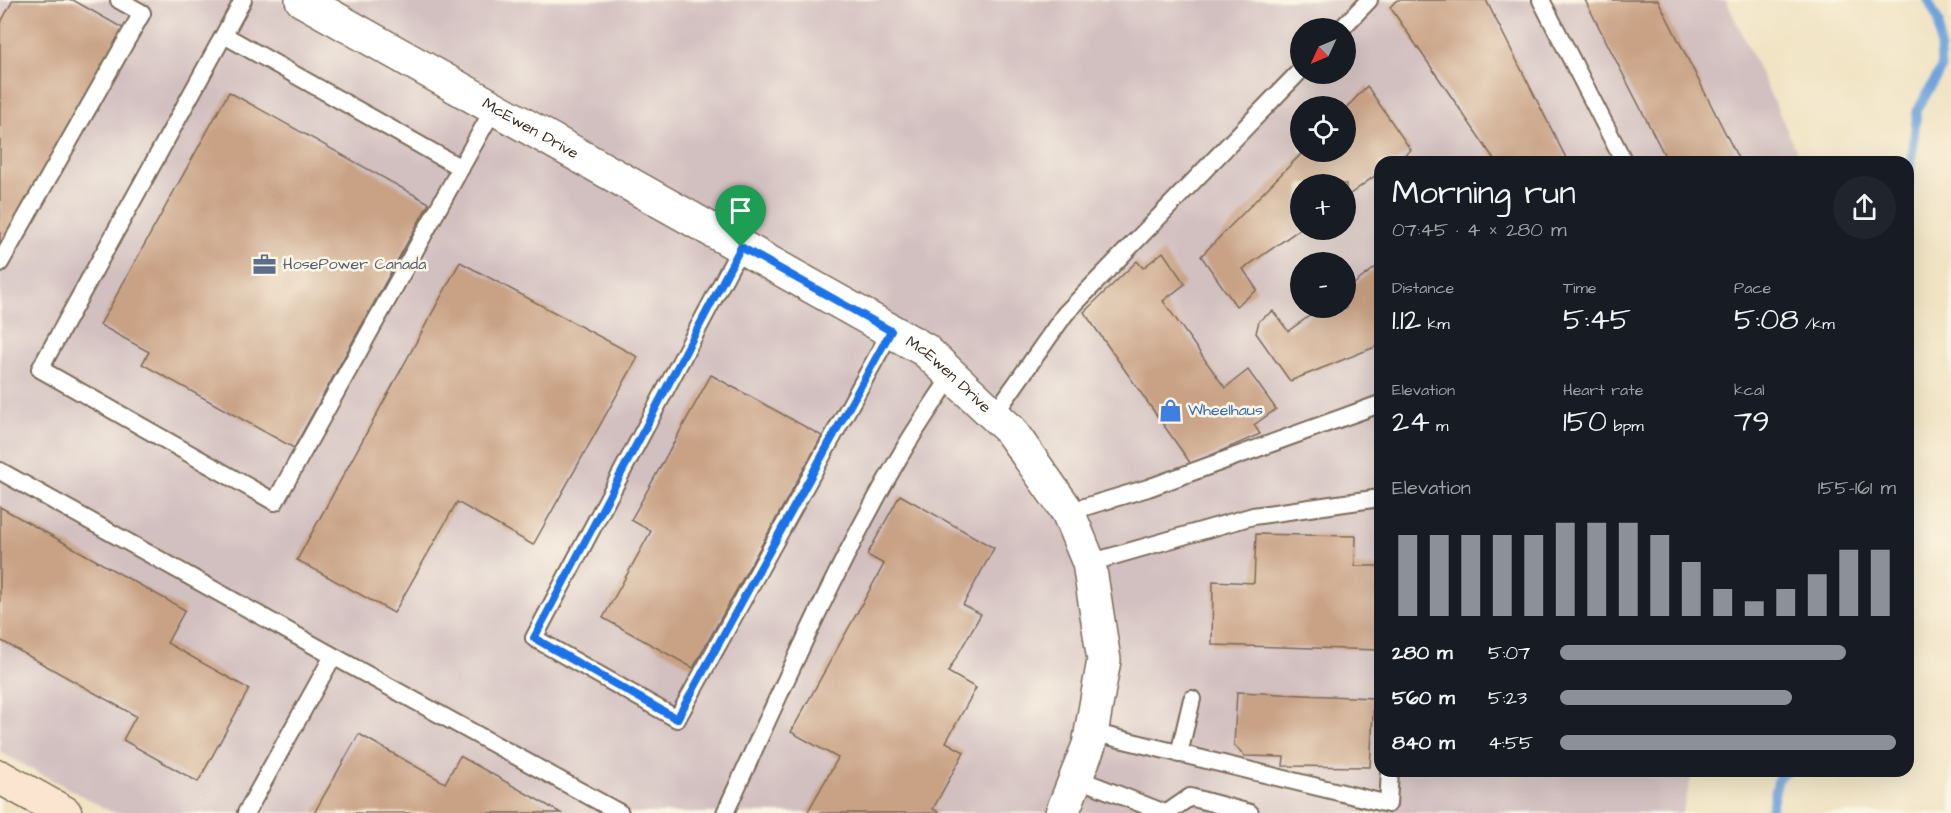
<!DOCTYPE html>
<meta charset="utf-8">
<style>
body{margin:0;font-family:"Architects Daughter",sans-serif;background:#20242c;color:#f1f3f6;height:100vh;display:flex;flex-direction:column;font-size:22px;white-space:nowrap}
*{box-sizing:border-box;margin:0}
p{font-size:20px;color:#9ea1a6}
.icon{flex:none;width:33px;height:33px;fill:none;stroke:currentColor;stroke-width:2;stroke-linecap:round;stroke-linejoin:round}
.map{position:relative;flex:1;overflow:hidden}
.details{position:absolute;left:1374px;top:156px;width:540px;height:621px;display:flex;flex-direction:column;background:#171b24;border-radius:18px;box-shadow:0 6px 24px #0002}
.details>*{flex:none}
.needle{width:39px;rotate:226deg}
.tools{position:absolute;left:1290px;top:18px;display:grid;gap:12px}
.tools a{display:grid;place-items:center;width:66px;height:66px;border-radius:50%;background:#171b24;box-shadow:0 6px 24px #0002;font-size:30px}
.pin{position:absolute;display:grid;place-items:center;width:51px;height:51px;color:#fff;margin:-62px -26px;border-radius:50% 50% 50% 0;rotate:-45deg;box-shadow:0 0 6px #0007}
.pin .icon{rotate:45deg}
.round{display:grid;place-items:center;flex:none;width:63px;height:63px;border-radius:32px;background:#20242c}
.head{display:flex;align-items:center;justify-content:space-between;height:102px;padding:0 18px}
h1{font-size:33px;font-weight:600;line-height:45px}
.metrics{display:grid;grid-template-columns:repeat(3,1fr);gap:9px;height:102px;padding:6px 18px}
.metrics div{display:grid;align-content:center}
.metrics b{font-size:30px;font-weight:600}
.metrics small{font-size:16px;font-weight:400}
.metrics p{font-size:16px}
.chart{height:168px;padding:12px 18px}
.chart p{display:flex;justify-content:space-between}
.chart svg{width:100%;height:108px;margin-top:6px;stroke:#8c9099;stroke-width:6}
ul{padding:0 18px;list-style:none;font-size:20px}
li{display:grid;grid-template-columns:96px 72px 1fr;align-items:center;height:45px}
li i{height:15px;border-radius:8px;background:#8c9099}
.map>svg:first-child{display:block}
.industrial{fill:#d2bfc0;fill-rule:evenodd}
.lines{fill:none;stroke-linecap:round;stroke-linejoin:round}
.stream{stroke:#6ea3db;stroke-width:9}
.building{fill:#c9a285}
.lane-casing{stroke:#7b6b58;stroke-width:20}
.street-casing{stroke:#7b6b58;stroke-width:36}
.secondary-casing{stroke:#7b6b58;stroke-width:36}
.lane{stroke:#fff;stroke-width:16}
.street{stroke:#fff;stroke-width:33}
.secondary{stroke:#fce5d0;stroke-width:33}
.route-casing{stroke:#fff;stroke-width:12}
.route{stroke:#1a73e8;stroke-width:8}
.labels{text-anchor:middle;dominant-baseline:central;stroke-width:5;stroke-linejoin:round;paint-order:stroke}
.street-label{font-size:16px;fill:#3b2a1e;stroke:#fcf5e5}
.service-label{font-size:16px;fill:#4e5e75;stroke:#fcf5e5;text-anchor:start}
.shop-label{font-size:16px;fill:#366cbe;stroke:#fcf5e5;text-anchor:start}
</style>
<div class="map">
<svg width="1951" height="813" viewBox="0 0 1951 813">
<rect width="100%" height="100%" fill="#fcf5e5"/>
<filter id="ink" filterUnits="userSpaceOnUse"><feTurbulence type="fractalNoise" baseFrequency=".0167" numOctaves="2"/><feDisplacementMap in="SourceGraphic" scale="12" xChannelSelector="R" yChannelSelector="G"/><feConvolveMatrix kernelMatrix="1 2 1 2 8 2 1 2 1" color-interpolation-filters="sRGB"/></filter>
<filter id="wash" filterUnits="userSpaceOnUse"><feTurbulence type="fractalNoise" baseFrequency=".008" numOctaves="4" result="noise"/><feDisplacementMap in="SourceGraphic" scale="24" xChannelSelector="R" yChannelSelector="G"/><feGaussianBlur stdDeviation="1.35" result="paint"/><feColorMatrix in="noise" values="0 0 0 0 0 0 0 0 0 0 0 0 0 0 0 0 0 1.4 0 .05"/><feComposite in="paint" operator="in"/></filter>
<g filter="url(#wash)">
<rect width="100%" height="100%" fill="#f1e4c5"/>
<path class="industrial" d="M 0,0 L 1726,0 L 1802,162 L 1380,162 L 1380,771 L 1693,771 L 1682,813 L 114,813 L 0,752 ZM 1300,28 L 1346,28 L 1346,74 L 1300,74 ZM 1300,106 L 1346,106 L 1346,152 L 1300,152 ZM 1300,184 L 1346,184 L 1346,230 L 1300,230 ZM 1300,262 L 1346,262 L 1346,308 L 1300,308 Z"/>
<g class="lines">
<path class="stream" d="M 1908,190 L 1917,111 L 1941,69 L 1939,22 L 1928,0
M 1770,813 L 1779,776 L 1790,771"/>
</g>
<g id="blocks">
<path class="building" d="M 13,0 L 73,0 L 128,31 L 0,261 L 0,24 Z
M 1397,0 L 1486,0 L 1568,162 L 1496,162 L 1390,7 Z
M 1585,0 L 1658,0 L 1740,162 L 1668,162 Z
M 1367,86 L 1411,150 L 1394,162 L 1380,162 L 1380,172 L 1346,197 L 1346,184 L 1300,184 L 1300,229 L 1243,269 L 1257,290 L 1236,306 L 1201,256 L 1303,152 L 1346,152 L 1346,108 Z
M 229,92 L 429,203 L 294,448 L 142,364 L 149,352 L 100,325 Z
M 1163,252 L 1185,284 L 1163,301 L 1225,388 L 1248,370 L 1276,409 L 1254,425 L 1260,434 L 1191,464 L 1084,312 L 1137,261 L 1143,268 Z
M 460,262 L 638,357 L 533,545 L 457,502 L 394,613 L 297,560 Z
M 1380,264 L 1380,345 L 1290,381 L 1256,333 L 1259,321 L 1273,311 L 1288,331 L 1321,308 L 1346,308 L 1346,290 Z
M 711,375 L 822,436 L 693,668 L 603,618 L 651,531 L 631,520 Z
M 900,495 L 994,548 L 963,605 L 981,614 L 948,672 L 976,688 L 946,742 L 964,752 L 933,809 L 941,813 L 807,813 L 838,758 L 791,732 L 884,564 L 867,555 Z
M 0,507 L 185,610 L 167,643 L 249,689 L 198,782 L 123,740 L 136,716 L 0,640 Z
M 1256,534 L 1356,536 L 1355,566 L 1380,566 L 1380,650 L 1212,645 L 1213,581 L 1254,583 Z
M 1237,692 L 1374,698 L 1370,767 L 1283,766 L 1284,757 L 1245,756 L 1234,745 Z
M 359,734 L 445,783 L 460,756 L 561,813 L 314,813 Z"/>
</g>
</g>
<g filter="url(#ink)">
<use href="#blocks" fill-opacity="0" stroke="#7b6b58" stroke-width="1.5"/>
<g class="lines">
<defs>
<path id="lane" d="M 243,0 L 40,369 L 275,502 L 494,108
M 1541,0 L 1624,162
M 1342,28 L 1369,0
M 224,35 L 461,168
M 741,247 L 534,638 L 677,719 L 891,331
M 0,263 L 142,13 L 119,0
M 994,415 L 1065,314 L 1300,71
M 0,471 L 333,656
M 1068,512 L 1148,488 L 1380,404
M 1089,563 L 1253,516 L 1380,498
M 1091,732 L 1388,804 L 1390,771
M 1179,754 L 1192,699
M 1076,778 L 1165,813
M 246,813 L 333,656 L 620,813
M 725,813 C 782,689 837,562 907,444 C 921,421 937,398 952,375
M 1167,813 L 1190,797 L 1250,813"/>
<g id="street">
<path id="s1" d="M 302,0 L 925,350 L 1010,430 L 1068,512 L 1089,563 L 1104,660 L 1089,745 L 1062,813"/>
</g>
<path id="secondary" d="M 0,777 L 65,813"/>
</defs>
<use href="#lane" class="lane-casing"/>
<use href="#street" class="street-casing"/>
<use href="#secondary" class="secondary-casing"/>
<use href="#lane" class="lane"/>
<use href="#street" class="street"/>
<use href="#secondary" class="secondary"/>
</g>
</g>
<g class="lines" filter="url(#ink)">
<defs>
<path id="route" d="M 741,247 L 891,331 L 677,719 L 534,638 Z"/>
</defs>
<use href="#route" class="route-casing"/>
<use href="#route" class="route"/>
</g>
<defs>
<symbol id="office-bare" viewBox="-9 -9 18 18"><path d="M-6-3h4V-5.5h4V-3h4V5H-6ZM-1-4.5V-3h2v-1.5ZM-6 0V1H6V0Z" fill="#5c6f8a" stroke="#fcf5e5" stroke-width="2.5" paint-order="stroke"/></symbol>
<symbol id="shop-bare" viewBox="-9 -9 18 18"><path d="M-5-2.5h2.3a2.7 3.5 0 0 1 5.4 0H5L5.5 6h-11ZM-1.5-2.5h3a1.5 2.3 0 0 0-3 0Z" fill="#3f7fe0" stroke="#fcf5e5" stroke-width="2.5" paint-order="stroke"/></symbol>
</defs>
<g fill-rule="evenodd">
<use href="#office-bare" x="248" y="248" width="33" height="33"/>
<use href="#shop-bare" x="1154" y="394" width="33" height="33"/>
</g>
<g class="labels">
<g class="street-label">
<text stroke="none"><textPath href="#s1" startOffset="262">McEwen Drive</textPath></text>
<text stroke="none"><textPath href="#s1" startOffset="748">McEwen Drive</textPath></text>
</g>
<g class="service-label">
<text x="283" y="264">HosePower Canada</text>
</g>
<g class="shop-label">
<text x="1188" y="410">Wheelhaus</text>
</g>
</g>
</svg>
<div class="tools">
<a><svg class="needle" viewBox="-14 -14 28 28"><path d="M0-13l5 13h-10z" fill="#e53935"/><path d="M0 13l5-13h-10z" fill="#9ea1a6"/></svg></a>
<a><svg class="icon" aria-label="locate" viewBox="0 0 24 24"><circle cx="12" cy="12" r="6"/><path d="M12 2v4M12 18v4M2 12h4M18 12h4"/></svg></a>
<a>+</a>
<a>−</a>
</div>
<div class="pin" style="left:741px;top:247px;background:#1e9e55"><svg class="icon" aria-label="arrive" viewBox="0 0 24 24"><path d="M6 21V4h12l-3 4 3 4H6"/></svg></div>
<section class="details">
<div class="head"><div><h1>Morning run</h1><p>07:45 · 4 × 280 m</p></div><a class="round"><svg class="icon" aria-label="share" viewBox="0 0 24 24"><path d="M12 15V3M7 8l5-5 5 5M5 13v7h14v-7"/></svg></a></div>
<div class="metrics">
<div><p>Distance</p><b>1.12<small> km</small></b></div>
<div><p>Time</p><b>5:45</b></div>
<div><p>Pace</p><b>5:08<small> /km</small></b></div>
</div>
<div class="metrics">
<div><p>Elevation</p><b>24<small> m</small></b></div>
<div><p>Heart rate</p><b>150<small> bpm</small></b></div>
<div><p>kcal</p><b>79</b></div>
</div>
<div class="chart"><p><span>Elevation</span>155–161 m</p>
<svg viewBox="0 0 160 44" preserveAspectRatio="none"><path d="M5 44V11M15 44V11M25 44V11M35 44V11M45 44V11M55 44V6M65 44V6M75 44V6M85 44V11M95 44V22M105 44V33M115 44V38M125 44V33M135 44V27M145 44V17M155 44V17"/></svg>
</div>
<ul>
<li><b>280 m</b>5:07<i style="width:85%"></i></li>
<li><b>560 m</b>5:23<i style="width:69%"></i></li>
<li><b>840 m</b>4:55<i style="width:100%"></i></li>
</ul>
</section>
</div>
